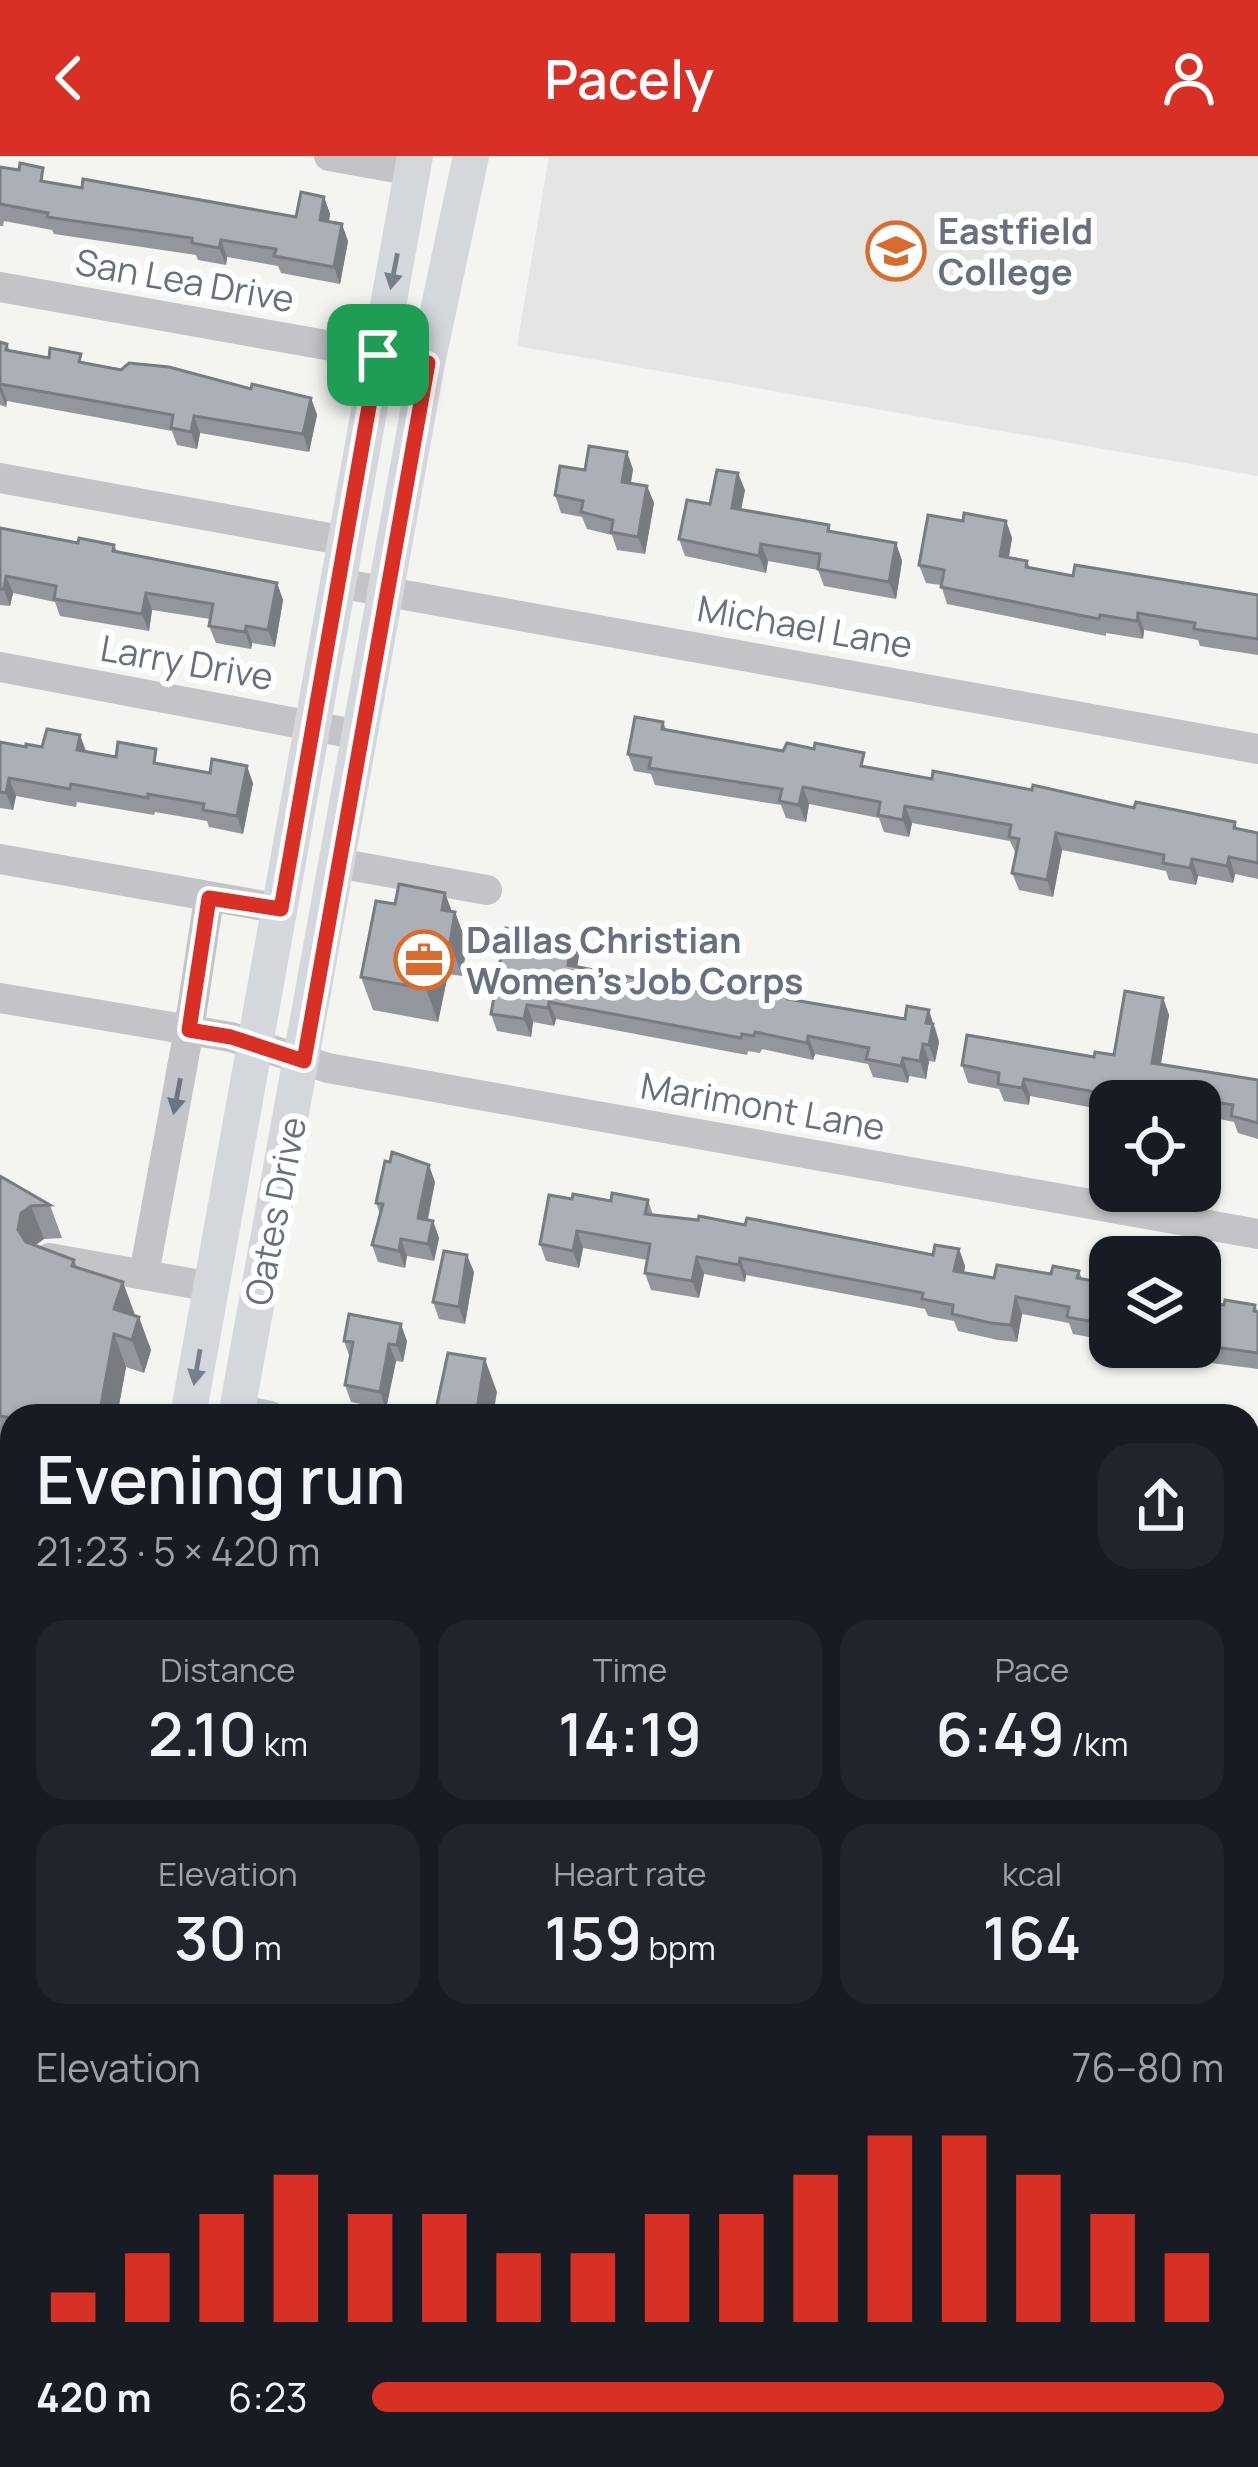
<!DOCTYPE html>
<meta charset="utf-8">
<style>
body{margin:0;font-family:Manrope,sans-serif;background:#20242c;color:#f1f3f6;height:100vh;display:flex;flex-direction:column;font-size:45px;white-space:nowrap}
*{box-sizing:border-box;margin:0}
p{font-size:39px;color:#9ea1a6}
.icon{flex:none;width:66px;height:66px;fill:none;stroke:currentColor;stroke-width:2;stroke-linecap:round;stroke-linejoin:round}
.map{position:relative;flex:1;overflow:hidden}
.panel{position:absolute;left:0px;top:1248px;width:1260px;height:1065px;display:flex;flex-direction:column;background:#171b24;border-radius:36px 36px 0 0;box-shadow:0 3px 9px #0004}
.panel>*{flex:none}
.fabs{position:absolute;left:1089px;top:924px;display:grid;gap:24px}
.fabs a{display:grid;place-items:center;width:132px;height:132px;border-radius:24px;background:#171b24;box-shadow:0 3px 9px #0004;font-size:60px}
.pin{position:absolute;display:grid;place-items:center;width:102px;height:102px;color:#fff;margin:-51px;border-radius:24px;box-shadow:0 6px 18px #0006}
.round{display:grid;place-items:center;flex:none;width:126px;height:126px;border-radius:36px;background:#20242c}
.summary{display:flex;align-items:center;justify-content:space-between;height:204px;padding:0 36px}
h1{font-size:66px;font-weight:600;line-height:90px}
.stats{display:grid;grid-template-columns:repeat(3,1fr);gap:18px;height:204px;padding:12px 36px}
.stats div{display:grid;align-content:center;border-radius:30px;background:#20242c;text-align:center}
.stats b{font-size:60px;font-weight:600}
.stats small{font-size:33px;font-weight:400}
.stats p{font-size:33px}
.chart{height:336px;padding:24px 36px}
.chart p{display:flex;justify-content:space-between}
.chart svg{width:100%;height:216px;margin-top:12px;stroke:#d93025;stroke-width:6}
ul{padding:0 36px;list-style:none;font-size:39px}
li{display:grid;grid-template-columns:192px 144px 1fr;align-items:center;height:90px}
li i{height:30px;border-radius:15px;background:#d93025}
header{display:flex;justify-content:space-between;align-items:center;height:156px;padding:0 36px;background:#d93025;color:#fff;font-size:54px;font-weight:600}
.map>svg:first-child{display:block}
.built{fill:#e4e6e4}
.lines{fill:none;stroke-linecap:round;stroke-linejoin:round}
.minor{stroke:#c2c4c8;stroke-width:30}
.major{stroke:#d4d7dc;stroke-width:36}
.wall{fill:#93979d}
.shaded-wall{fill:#787b7f}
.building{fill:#abb0b6;stroke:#787b7f;stroke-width:3}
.oneway{fill:#767f8e}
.oneway2{fill:#6a7484}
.route-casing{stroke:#fff;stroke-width:24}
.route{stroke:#d93025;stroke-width:15}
.labels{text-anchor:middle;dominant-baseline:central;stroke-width:12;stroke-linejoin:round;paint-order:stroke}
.poi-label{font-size:36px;font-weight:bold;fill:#657080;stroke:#fff;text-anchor:start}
.street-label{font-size:36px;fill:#657080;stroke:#fff}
</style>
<header><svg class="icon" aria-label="back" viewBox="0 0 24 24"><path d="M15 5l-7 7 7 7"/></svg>Pacely<svg class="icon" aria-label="person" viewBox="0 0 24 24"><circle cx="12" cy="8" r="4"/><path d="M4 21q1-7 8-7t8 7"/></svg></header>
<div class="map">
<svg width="1258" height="2311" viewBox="0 0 1258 2311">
<rect width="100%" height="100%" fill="#f4f4f0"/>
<path class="built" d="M 549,0 L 1258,0 L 1258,320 L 517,190 Z"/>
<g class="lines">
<path class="minor" d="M 329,0 L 413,15
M 0,131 L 427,207
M 0,322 L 346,385
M 338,427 L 1258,593
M 0,511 L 360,579
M 0,703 L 281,753
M 337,707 L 487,734
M 0,842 L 231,881 L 328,912 L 1258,1078
M 49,1102 L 212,1131
M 144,1118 L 189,874 L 209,742
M 238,1253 L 270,1260
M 1248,1482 L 1258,1428
M 1248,1950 L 1258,1894
M 235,2311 L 236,2301
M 421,2311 L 422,2301
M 612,2311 L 614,2301
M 802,2311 L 804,2301
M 992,2311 L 994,2301
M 1183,2311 L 1185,2301"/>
<path class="major" d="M 188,1260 L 415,0
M 236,1260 L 427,207 L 471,0
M 0,1471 L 12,1474
M 0,1518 L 12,1521
M 1248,1680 L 1258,1682
M 1248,1742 L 1258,1744
M 0,2298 L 12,2232
M 48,2311 L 50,2301"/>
</g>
<path class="wall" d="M 0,11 L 48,27 L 82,32 L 296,61 L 324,41 L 330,58 L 329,66 L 348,85 L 340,128 L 281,117 L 278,110 L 227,101 L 226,109 L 198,104 L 196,99 L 54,78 L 52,74 L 4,65 L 3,70 L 0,70 Z
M 0,186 L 7,188 L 10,195 L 311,242 L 317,259 L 309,296 L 200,277 L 197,293 L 177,289 L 172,275 L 7,245 L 6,251 L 0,249 Z
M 633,313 L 631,327 L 647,330 L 654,347 L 645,398 L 617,394 L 612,379 L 587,373 L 582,361 L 561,357 L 555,339 L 585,314 Z
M 745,334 L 741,353 L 832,376 L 896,387 L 902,405 L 896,443 L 824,430 L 818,414 L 768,405 L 766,417 L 685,400 L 679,383 L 710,348 Z
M 963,365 L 1006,365 L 1012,382 L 1009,401 L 1027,405 L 1030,412 L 1073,420 L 1258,439 L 1258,499 L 1200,490 L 1198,484 L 1144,474 L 1143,483 L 1106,477 L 1106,480 L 947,448 L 941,429 L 926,427 L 919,409 Z
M 0,372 L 78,387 L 114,389 L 117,396 L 277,427 L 283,444 L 275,491 L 252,487 L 251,493 L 216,487 L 209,470 L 210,463 L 152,454 L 149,475 L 60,460 L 55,446 L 13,437 L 10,450 L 0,449 Z
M 663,566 L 666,573 L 932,623 L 1235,666 L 1237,672 L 1258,677 L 1258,723 L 1235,718 L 1233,727 L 1198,720 L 1196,729 L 1169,724 L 1166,715 L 1062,694 L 1053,741 L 1019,734 L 1012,717 L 1016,698 L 1010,685 L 912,667 L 909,681 L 884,676 L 879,662 L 809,648 L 806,666 L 786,662 L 781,649 L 655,629 L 651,618 L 634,615 L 628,598 Z
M 80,579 L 86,595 L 253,627 L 243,678 L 209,671 L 207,665 L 155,656 L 154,659 L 77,646 L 76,651 L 16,640 L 13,654 L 0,652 L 0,586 L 26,591 L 42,591 Z
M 445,737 L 452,756 L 455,756 L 467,789 L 462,820 L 448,818 L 438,866 L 373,854 L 361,821 L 395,748 Z
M 579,800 L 577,811 L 721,839 L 789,839 L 791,843 L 935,871 L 939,886 L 935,906 L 929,905 L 926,923 L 909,920 L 908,927 L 873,921 L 868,908 L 815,898 L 813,904 L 762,893 L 760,897 L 748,895 L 747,899 L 556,863 L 554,870 L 533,866 L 531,881 L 497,875 L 491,858 Z
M 1163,842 L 1169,859 L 1161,908 L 1258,924 L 1258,983 L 1238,977 L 1234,966 L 1200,959 L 1200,945 L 1110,945 L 1110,955 L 1030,940 L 1029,949 L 1004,945 L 999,933 L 968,927 L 962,909 L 1114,899 Z
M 0,1020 L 50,1049 L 62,1082 L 44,1083 L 35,1090 L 74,1104 L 77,1111 L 135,1160 L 151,1194 L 144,1217 L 126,1211 L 117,1260 L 12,1260 L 12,1293 L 5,1292 L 0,1318 Z
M 435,1026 L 428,1064 L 433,1065 L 439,1082 L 434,1105 L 407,1100 L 405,1112 L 378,1106 L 372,1089 L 380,1058 L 376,1047 Z
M 572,1043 L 611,1045 L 648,1044 L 653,1059 L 933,1099 L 959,1093 L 965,1110 L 964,1117 L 994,1122 L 1079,1115 L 1082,1123 L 1110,1128 L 1110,1185 L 1073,1178 L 1069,1167 L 1022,1158 L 1017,1186 L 998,1184 L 958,1175 L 954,1165 L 928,1160 L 925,1153 L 746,1119 L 745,1126 L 704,1118 L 699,1142 L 651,1134 L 645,1117 L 647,1104 L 583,1092 L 579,1112 L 546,1105 L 540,1088 Z
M 474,1116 L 465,1168 L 439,1163 L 433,1146 Z
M 1200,1145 L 1224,1149 L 1255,1149 L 1258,1156 L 1258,1213 L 1172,1202 L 1170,1197 L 1139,1191 L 1200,1191 Z
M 344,1185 L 407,1185 L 403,1206 L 396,1205 L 386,1253 L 351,1246 L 345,1229 L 350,1202 Z
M 12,1584 L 12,1903 L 6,1902 L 0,1931 L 0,1669 L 10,1628 L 6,1616 Z"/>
<path class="shaded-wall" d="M 324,41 L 330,58 L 326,81 L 320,64 Z
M 342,68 L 348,85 L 340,128 L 334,111 Z
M 221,84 L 227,101 L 226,109 L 219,92 Z
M 0,228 L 7,245 L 6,251 L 0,235 Z
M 311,242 L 317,259 L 309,296 L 303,278 Z
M 194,260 L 200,277 L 197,293 L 191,276 Z
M 627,296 L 633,313 L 628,343 L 622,326 Z
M 738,317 L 745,334 L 738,369 L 732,352 Z
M 647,330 L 654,347 L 645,398 L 638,381 Z
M 1006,365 L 1012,382 L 1006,417 L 1000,400 Z
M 896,387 L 902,405 L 896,443 L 889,426 Z
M 761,388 L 768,405 L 766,417 L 759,400 Z
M 6,420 L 13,437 L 10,450 L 4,433 Z
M 277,427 L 283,444 L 275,491 L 268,474 Z
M 146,437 L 152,454 L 149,475 L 142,458 Z
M 1138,457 L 1144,474 L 1143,483 L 1137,465 Z
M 246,470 L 252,487 L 251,493 L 245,476 Z
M 80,579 L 86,596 L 77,594 Z
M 247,610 L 253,627 L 243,678 L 237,660 Z
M 9,622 L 16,640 L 13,654 L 6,637 Z
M 803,631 L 809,648 L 806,666 L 799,649 Z
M 905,650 L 912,667 L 909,681 L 903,664 Z
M 1056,677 L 1062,694 L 1053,741 L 1047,724 Z
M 1229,701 L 1235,718 L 1233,727 L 1227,710 Z
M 1192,703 L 1198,720 L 1196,729 L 1190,712 Z
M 445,737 L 454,762 L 455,756 L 467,789 L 462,820 L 450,787 L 442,754 Z
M 572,783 L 579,800 L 574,826 L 568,809 Z
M 436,785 L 448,818 L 438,866 L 426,833 Z
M 1163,842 L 1169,859 L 1158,924 L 1152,907 Z
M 549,846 L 556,863 L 554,870 L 548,852 Z
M 527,849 L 533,866 L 531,881 L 524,863 Z
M 929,854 L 939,886 L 935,906 L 929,889 L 926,867 Z
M 808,880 L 815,898 L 813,904 L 807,887 Z
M 923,888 L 929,905 L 926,923 L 920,905 Z
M 903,902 L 909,920 L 908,927 L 901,910 Z
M 1024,923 L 1030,940 L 1029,949 L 1022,932 Z
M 429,1009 L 435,1026 L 424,1079 L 418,1062 Z
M 31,1050 L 44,1083 L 33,1090 L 30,1107 L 18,1074 L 21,1057 Z
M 433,1065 L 439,1082 L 434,1105 L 428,1088 Z
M 577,1075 L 583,1092 L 579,1112 L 573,1095 Z
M 401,1083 L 407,1100 L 405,1112 L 399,1095 Z
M 959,1093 L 965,1110 L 961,1132 L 954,1115 Z
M 467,1099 L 474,1116 L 465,1168 L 459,1151 Z
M 697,1101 L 704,1118 L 699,1142 L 692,1125 Z
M 740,1102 L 746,1119 L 745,1126 L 739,1109 Z
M 123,1126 L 135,1159 L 114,1153 Z
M 1016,1141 L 1022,1158 L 1017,1186 L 1011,1169 Z
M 139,1161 L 151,1194 L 144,1217 L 132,1184 Z
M 401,1168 L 407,1185 L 403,1206 L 397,1189 Z
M 114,1178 L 126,1211 L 117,1260 L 99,1260 Z
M 389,1188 L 396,1205 L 386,1253 L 380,1236 Z
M 485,1203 L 497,1236 L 493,1260 L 476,1260 Z
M 0,1278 L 5,1292 L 0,1318 Z
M 12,1807 L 12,1858 L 4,1853 Z
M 12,1860 L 12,1900 L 7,1886 Z
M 0,1886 L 6,1902 L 0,1931 Z
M 0,1963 L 4,1975 L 0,2002 Z
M 146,2301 L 155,2301 L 153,2311 L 144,2311 Z
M 329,2301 L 338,2301 L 336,2311 L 327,2308 Z
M 542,2301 L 551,2301 L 549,2311 L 540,2311 Z
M 728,2301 L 737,2301 L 735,2311 L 726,2311 Z
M 1110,2301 L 1119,2301 L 1117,2311 L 1108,2311 Z"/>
<path class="building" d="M 20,7 L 43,12 L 41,25 L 82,32 L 83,23 L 296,61 L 301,36 L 324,41 L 320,64 L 342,68 L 334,111 L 274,100 L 276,93 L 221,84 L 219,92 L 192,87 L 192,82 L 47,61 L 48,57 L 0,48 L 0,11 L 19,14 Z
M 0,186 L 7,188 L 6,194 L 49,202 L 50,192 L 81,198 L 79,206 L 121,214 L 129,207 L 169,211 L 251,233 L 252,228 L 311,242 L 303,278 L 194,260 L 191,276 L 171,272 L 173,259 L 0,228 L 0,229 Z
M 589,290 L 627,296 L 622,326 L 647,330 L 638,381 L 611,376 L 613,364 L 581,356 L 583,345 L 555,339 L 560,310 L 585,314 Z
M 717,314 L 738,317 L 732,352 L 829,369 L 828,375 L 896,387 L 889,426 L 818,413 L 820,398 L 761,388 L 759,400 L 679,383 L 687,344 L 710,348 Z
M 964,357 L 1006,365 L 1000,400 L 1027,405 L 1026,411 L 1073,420 L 1075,409 L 1258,439 L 1258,483 L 1194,473 L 1195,467 L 1138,457 L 1137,465 L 1100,459 L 1099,463 L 941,431 L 944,414 L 919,409 L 928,359 L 963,365 Z
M 0,372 L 78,387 L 79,382 L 114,389 L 113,395 L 277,427 L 268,474 L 246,470 L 245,476 L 209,470 L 213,448 L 146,437 L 142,458 L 54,443 L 56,430 L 6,420 L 4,433 L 0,433 Z
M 635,561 L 663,566 L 662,573 L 783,595 L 787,587 L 814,593 L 815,587 L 864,597 L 861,610 L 932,623 L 933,615 L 1032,634 L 1033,629 L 1134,652 L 1136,646 L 1235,666 L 1234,672 L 1258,677 L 1258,707 L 1229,701 L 1227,710 L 1192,703 L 1190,712 L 1163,707 L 1164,699 L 1056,677 L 1047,724 L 1012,717 L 1019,683 L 1009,681 L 1011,669 L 905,650 L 903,664 L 878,659 L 880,646 L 803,631 L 799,649 L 779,645 L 782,633 L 649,612 L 651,602 L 628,598 Z
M 47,573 L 80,579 L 77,594 L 116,601 L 118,586 L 156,593 L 154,607 L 210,617 L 212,603 L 247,610 L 237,660 L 203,654 L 204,648 L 148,638 L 148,642 L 71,628 L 70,633 L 9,622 L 6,637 L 0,636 L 0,586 L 26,591 L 26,588 L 42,591 Z
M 399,728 L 445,737 L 442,754 L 455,756 L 450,787 L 436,785 L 426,833 L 361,821 L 376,745 L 395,748 Z
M 506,772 L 572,783 L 568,809 L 721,839 L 723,827 L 747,830 L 789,839 L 788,843 L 905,863 L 907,850 L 929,854 L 926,867 L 933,868 L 929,889 L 923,888 L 920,905 L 903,902 L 901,910 L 866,903 L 869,892 L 808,880 L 807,887 L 755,876 L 754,880 L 742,878 L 741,882 L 549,846 L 548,852 L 527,849 L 524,863 L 491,858 Z
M 1125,835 L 1163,842 L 1152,907 L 1258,924 L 1258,967 L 1231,960 L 1233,949 L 1187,941 L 1186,945 L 1144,945 L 1024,923 L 1022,932 L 998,928 L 999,917 L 962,909 L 967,879 L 1094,901 L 1095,896 L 1114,899 Z
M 392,996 L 429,1009 L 418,1062 L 433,1065 L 428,1088 L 401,1083 L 399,1095 L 372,1089 L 383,1048 L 376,1047 L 385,1005 L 390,1006 Z
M 0,1020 L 50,1049 L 31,1050 L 21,1057 L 18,1074 L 26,1086 L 74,1104 L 72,1110 L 123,1126 L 114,1153 L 139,1161 L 132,1184 L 114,1178 L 99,1260 L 12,1260 L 12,1262 L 0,1260 Z
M 612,1037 L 648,1044 L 645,1058 L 698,1064 L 699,1060 L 745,1069 L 747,1062 L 933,1099 L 935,1089 L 959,1093 L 954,1115 L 994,1122 L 997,1109 L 1051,1118 L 1053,1110 L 1079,1115 L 1077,1122 L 1110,1128 L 1110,1169 L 1067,1161 L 1069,1151 L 1016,1141 L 1011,1169 L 991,1167 L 952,1158 L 953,1149 L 922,1143 L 923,1137 L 740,1102 L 739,1109 L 697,1101 L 692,1125 L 645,1117 L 650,1088 L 577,1075 L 573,1095 L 540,1088 L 549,1039 L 572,1043 L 573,1038 L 611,1045 Z
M 444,1095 L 467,1099 L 459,1151 L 433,1146 Z
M 1225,1144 L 1255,1149 L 1254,1155 L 1258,1156 L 1258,1197 L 1200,1189 L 1200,1145 L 1224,1149 Z
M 349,1158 L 401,1168 L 397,1189 L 389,1188 L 380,1236 L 345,1229 L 353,1186 L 344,1185 Z
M 448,1197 L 485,1203 L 476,1260 L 435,1258 Z
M 12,1584 L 12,1618 L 6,1616 Z
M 12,1619 L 12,1807 L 4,1853 L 12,1854 L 12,1860 L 7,1886 L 0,1885 L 0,1669 Z
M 1256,2210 L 1258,2210 L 1258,2311 L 1236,2311 L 1238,2301 L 1248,2301 L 1248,2251 Z
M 101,2301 L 146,2301 L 144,2311 L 104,2311 L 105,2304 L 100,2303 Z
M 271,2301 L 329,2301 L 327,2308 L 344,2311 L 269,2311 Z
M 476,2301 L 542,2301 L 540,2311 L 474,2311 Z
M 676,2301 L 728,2301 L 726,2311 L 674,2311 Z
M 858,2301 L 951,2301 L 949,2311 L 856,2311 Z
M 1065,2301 L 1110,2301 L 1108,2311 L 1063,2311 Z"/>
<defs><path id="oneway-solid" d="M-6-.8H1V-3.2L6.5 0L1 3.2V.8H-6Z" transform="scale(3)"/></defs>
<g class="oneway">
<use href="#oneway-solid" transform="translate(394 115) rotate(101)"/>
<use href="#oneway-solid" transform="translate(197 1211) rotate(100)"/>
</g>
<use class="oneway2" href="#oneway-solid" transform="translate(177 940) rotate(101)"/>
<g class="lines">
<defs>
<path id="route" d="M 378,199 L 428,207 L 304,905 L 231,881 L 189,874 L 209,742 L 281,753 Z"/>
</defs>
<use href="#route" class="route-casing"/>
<use href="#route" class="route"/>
</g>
<defs>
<symbol id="university-ring" viewBox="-11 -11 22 22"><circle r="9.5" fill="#fff" stroke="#d96c2c" stroke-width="1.5"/><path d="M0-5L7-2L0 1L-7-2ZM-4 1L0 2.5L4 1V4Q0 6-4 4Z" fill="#d96c2c"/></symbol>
<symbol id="office-ring" viewBox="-11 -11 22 22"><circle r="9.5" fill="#fff" stroke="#d96c2c" stroke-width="1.5"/><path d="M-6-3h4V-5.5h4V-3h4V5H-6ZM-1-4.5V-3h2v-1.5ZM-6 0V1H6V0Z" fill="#d96c2c"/></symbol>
</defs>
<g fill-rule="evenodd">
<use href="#university-ring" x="863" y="62" width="66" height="66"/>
<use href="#office-ring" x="391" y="771" width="66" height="66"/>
</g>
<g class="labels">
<g class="poi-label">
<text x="938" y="74">Eastfield<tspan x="938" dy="41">College</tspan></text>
<text x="466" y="783">Dallas Christian<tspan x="466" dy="41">Women's Job Corps</tspan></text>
</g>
<g class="street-label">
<text transform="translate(185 124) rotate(10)">San Lea Drive</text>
<text transform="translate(805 470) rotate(10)">Michael Lane</text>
<text transform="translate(187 506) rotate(10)">Larry Drive</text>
<text transform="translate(763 950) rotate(10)">Marimont Lane</text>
<text transform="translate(275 1055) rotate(-79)">Oates Drive</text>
</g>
</g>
</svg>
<div class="fabs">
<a><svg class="icon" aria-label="locate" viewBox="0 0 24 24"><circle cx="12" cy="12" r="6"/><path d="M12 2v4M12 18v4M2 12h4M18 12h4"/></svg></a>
<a><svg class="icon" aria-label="layers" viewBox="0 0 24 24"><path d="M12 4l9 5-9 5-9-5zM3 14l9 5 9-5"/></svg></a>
</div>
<div class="pin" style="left:378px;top:199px;background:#1e9e55"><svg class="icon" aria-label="arrive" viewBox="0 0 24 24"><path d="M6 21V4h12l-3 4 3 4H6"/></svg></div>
<section class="panel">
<div class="summary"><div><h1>Evening run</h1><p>21:23 · 5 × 420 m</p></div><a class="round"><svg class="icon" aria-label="share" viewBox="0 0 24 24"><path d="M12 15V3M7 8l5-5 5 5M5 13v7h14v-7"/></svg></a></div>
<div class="stats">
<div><p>Distance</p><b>2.10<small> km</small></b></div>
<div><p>Time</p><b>14:19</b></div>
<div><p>Pace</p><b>6:49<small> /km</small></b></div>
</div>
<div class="stats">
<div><p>Elevation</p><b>30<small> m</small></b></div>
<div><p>Heart rate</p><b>159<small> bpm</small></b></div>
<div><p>kcal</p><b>164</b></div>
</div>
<div class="chart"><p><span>Elevation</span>76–80 m</p>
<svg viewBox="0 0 160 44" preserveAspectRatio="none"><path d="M5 44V38M15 44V30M25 44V22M35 44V14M45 44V22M55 44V22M65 44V30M75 44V30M85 44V22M95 44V22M105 44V14M115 44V6M125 44V6M135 44V14M145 44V22M155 44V30"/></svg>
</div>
<ul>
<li><b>420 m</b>6:23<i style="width:100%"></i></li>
</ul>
</section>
</div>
